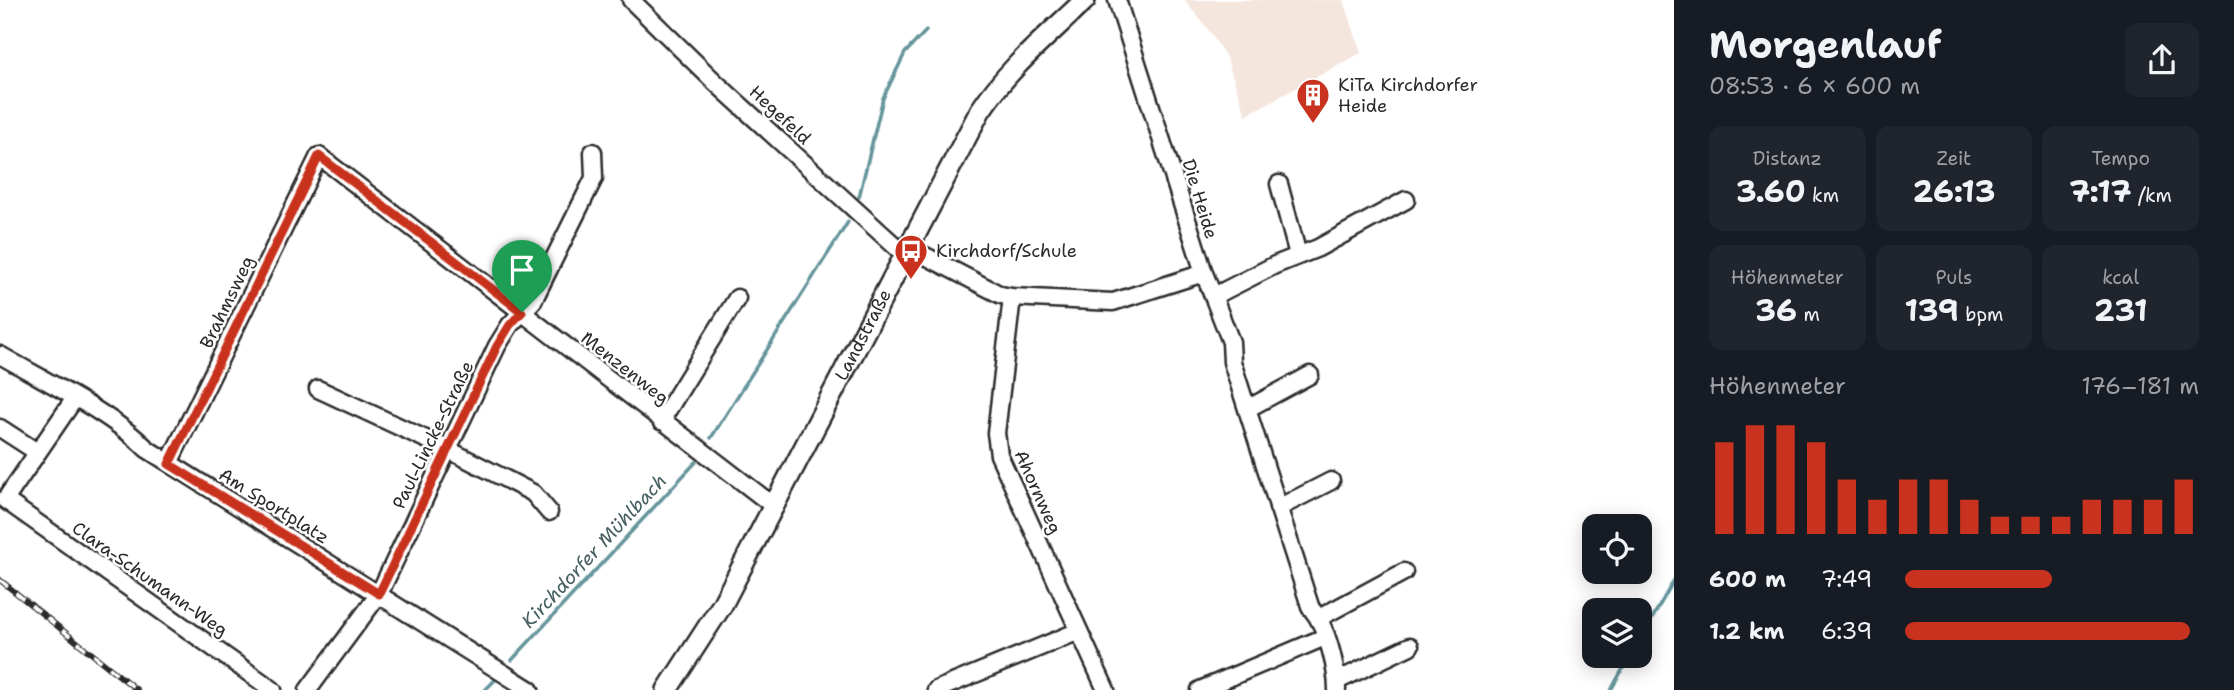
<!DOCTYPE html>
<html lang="de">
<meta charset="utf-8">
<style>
body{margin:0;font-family:"Shantell Sans",sans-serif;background:#20242c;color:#f1f3f6;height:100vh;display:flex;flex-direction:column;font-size:26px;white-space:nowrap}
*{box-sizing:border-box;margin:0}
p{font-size:23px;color:#9ea1a6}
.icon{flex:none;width:38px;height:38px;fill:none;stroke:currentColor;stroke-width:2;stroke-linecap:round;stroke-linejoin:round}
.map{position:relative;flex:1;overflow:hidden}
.panel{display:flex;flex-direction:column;background:#171b24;width:560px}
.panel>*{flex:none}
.buttons{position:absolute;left:1582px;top:514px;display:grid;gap:14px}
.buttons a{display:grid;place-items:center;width:70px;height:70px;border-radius:14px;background:#171b24;box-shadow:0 4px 18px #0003;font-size:35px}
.pin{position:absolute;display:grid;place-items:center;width:60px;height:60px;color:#fff;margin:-72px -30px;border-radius:50% 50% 50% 0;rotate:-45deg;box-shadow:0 0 7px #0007}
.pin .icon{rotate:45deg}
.round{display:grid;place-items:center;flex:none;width:74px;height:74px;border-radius:14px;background:#20242c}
.overview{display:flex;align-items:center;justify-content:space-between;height:119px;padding:0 35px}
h1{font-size:38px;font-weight:700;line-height:52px}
.metrics{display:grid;grid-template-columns:repeat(3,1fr);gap:10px;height:119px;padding:7px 35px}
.metrics div{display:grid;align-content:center;border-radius:14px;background:#20242c;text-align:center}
.metrics b{font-size:30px;font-weight:700}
.metrics small{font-size:19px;font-weight:400}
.metrics p{font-size:19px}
.chart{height:196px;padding:14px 35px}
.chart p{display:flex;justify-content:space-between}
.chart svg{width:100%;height:126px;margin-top:7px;stroke:#c8321e;stroke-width:6}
ul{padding:0 35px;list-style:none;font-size:23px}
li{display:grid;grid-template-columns:112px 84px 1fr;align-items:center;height:52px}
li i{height:18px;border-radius:9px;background:#c8321e}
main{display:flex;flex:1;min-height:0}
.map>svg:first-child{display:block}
.built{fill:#f4e5dd}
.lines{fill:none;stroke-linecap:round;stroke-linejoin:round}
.stream{stroke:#65959b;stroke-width:3.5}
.minor-casing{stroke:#2b2b2b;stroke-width:21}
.tertiary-casing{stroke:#2b2b2b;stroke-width:24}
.minor{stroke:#fff;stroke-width:16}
.tertiary{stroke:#fff;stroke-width:19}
.rail-casing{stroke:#2b2b2b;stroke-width:6}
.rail{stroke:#fff;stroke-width:3.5;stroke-dasharray:10;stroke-linecap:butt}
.route-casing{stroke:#fff;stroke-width:14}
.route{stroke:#c8321e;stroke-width:9}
.labels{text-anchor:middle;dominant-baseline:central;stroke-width:5;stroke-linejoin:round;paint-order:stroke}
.poi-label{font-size:18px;fill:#2b2b2b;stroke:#fff;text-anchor:start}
.street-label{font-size:18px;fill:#2b2b2b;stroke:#fff}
.water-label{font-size:19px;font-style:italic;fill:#486063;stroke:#fff}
</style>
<main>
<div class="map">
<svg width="1674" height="690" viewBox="0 0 1674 690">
<rect width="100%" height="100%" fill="#fff"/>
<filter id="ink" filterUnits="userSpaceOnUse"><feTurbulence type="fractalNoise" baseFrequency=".0143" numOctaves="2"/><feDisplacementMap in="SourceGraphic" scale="14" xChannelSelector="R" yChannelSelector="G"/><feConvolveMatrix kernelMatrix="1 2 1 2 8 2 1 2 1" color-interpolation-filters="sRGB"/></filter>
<g filter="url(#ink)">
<path class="built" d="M 1184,0 L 1344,0 L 1361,53 L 1246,115 L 1226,57 L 1208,29 Z"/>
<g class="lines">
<path class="stream" d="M 859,197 L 883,98 L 905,53 L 926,31
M 711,438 L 848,222
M 1640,640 L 1674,580
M 512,660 L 696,462
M 485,690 L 496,679
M 1611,690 L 1630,656"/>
<defs>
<path id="minor" d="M 631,0 L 716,83 L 905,255
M 1117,0 L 1204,273 L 1231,342 L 1232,362 L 1310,606 C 1313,612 1317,615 1319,620 C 1329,637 1337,670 1337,690
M 1279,184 L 1298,255
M 910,248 L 1001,295 L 1012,297 L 1113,302 L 1204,273
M 1214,296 L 1275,265 L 1318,248 L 1406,200
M 1012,297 L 996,433 L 999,455 L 1106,690
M 0,355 C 45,381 111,413 147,449 L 530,690
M 318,389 L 447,449 L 533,493 L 549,512
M 75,398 L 5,500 L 273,690
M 1247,409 L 1310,375
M 661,421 L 737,298
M 0,428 L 37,452
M 169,463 L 319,156 L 775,507
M 1278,508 L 1331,481
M 1319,618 L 1404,572
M 1337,681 L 1410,646
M 308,690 L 379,594 L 497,346 L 510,325 L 533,301 L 594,178 L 593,152
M 936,690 L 1079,631
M 1200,690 L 1325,637"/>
<g id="tertiary">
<path id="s1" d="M 667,690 L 722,605 L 980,111 C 1008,68 1049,35 1085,0"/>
</g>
</defs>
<use href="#minor" class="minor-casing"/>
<use href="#tertiary" class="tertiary-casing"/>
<use href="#minor" class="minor"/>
<use href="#tertiary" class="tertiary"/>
<defs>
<path id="rail" d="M 0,580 L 137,690"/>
</defs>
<use href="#rail" class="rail-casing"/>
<use href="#rail" class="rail"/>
</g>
</g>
<g class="lines" filter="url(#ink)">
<defs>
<path id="route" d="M 319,156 L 522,312 L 510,325 L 497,346 L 379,594 L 169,464 Z"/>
</defs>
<use href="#route" class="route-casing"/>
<use href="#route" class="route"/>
</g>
<defs>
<symbol id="building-pin" viewBox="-11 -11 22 30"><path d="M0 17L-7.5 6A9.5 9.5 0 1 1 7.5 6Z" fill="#c8321e" stroke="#fff"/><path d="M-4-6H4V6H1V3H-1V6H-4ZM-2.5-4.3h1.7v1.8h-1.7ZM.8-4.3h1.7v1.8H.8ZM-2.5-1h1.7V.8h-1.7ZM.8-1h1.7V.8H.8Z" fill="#fff"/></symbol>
<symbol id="bus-pin" viewBox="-11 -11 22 30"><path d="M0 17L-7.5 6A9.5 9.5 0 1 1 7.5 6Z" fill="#c8321e" stroke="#fff"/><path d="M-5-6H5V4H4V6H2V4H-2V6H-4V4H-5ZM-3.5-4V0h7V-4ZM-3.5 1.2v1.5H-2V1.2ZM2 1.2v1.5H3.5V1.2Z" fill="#fff"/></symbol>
</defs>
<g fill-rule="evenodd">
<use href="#building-pin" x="1294" y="76" width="38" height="52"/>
<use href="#bus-pin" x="892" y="232" width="38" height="52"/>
</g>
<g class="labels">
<g class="poi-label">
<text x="1338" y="85">KiTa Kirchdorfer<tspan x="1338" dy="21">Heide</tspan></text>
<text x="936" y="251">Kirchdorf/Schule</text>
</g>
<g class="street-label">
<text transform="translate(780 115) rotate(43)">Hegefeld</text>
<text transform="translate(1200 199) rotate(73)">Die Heide</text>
<text transform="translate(227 302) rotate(-64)">Brahmsweg</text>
<text stroke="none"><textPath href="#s1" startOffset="406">Landstraße</textPath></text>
<text transform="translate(625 368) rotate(38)">Menzenweg</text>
<text transform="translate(433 435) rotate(-64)">Paul-Lincke-Straße</text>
<text transform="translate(1038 492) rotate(66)">Ahornweg</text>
<text transform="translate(274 506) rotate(32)">Am Sportplatz</text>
<text transform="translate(150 579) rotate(35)">Clara-Schumann-Weg</text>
</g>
<g class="water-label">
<text transform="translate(594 551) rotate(-47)">Kirchdorfer Mühlbach</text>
</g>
</g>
</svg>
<div class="buttons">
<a><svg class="icon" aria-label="locate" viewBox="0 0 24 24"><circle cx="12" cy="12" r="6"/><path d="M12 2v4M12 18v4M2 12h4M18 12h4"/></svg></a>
<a><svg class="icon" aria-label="layers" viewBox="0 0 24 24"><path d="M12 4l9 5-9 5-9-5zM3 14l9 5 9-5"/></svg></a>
</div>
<div class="pin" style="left:522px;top:312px;background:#1e9e55"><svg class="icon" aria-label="arrive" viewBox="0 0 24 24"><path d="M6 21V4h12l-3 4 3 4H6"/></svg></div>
</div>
<section class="panel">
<div class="overview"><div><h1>Morgenlauf</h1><p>08:53 · 6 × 600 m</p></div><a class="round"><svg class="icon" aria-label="share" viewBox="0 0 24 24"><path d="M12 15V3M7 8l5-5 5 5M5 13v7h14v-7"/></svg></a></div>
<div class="metrics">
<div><p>Distanz</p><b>3.60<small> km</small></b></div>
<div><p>Zeit</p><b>26:13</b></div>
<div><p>Tempo</p><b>7:17<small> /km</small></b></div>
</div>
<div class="metrics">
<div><p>Höhenmeter</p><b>36<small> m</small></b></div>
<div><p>Puls</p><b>139<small> bpm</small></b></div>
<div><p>kcal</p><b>231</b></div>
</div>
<div class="chart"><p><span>Höhenmeter</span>176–181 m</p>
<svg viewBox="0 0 160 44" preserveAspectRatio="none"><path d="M5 44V12M15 44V6M25 44V6M35 44V12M45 44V25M55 44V32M65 44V25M75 44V25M85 44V32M95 44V38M105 44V38M115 44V38M125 44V32M135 44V32M145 44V32M155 44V25"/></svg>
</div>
<ul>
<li><b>600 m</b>7:49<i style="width:50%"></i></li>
<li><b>1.2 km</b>6:39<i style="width:97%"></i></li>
</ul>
</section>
</main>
